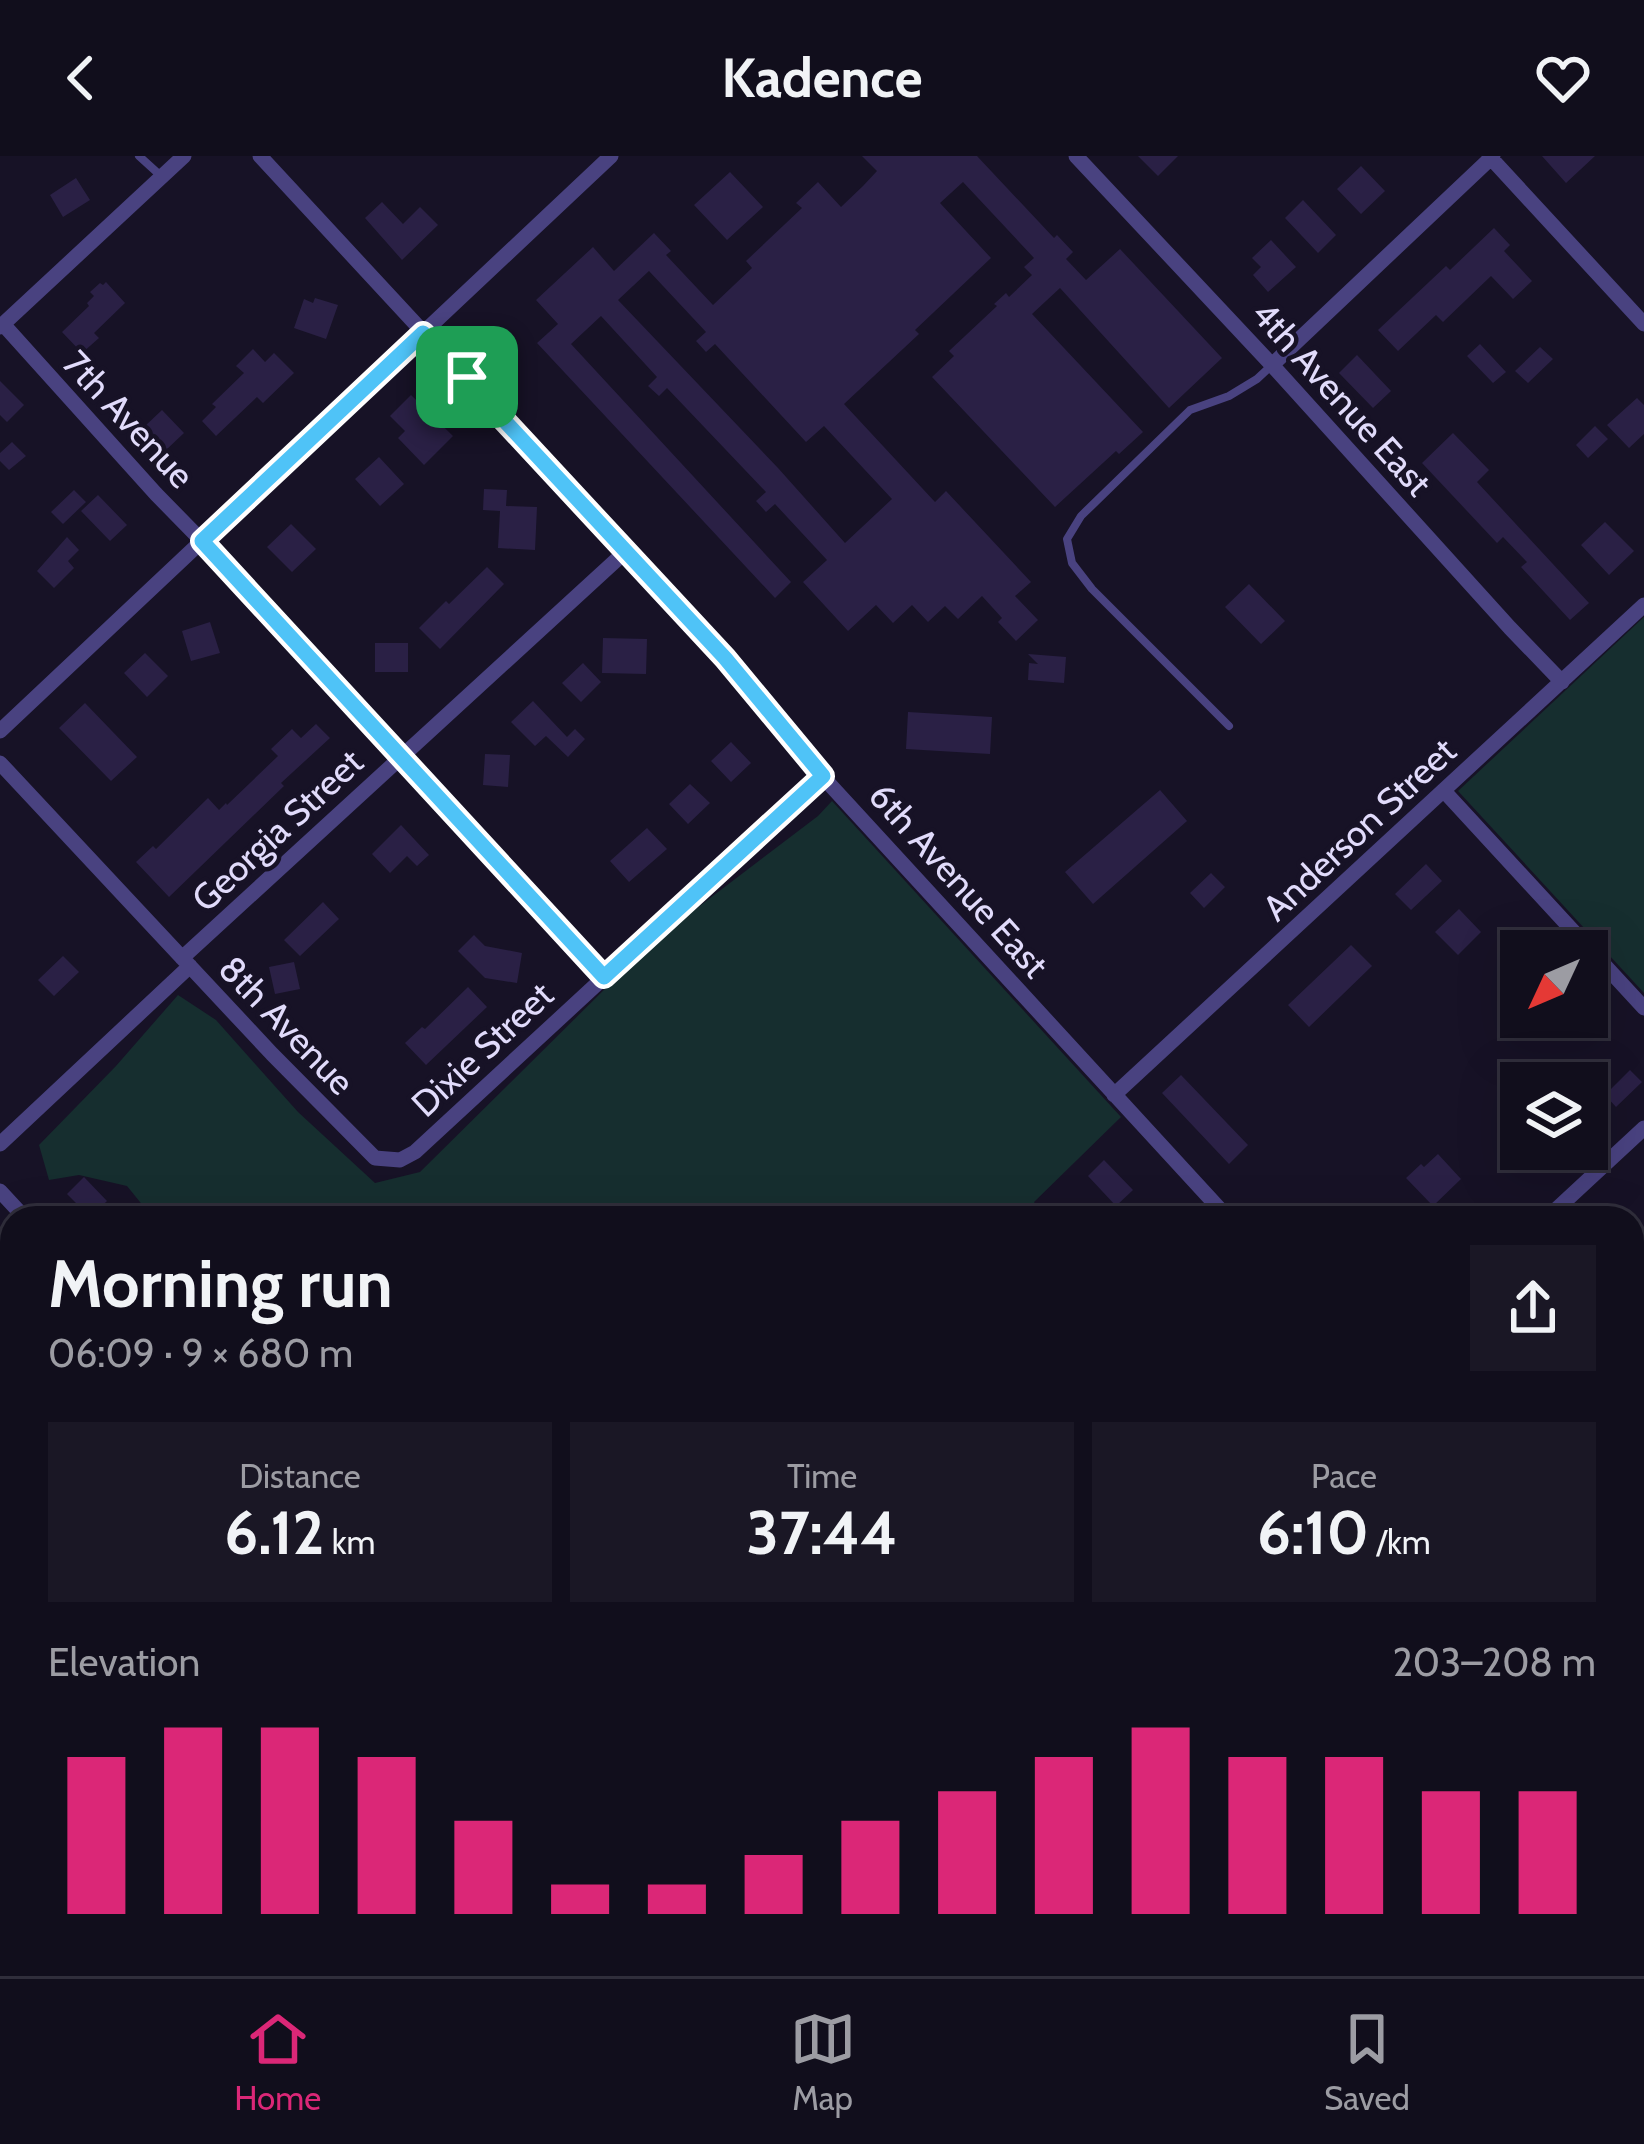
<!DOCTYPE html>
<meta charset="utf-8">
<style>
body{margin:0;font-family:Cabin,sans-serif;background:#1a1725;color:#f1f3f6;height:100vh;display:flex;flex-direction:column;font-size:45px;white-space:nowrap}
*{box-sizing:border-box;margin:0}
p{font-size:39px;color:#9c9ca3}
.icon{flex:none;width:66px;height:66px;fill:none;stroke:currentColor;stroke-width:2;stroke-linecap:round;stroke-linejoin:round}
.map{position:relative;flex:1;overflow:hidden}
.panel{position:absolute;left:0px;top:1050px;width:1644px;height:771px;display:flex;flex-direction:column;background:#110e1c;border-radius:36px 36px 0 0;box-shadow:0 12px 48px #0002,0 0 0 3px #302e3b}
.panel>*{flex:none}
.needle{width:78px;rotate:226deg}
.buttons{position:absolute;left:1500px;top:774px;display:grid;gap:24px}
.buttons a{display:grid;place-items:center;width:108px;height:108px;border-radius:0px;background:#110e1c;box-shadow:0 12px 48px #0002,0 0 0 3px #302e3b;font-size:60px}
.pin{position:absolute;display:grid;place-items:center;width:102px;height:102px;color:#fff;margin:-51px;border-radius:24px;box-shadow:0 6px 18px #0006}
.round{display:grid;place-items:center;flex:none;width:126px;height:126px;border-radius:0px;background:#1a1725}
.overview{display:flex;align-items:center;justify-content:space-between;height:204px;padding:0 48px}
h1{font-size:66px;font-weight:800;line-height:90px}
.figures{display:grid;grid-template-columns:repeat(3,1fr);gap:18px;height:204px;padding:12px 48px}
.figures div{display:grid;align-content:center;border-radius:0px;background:#1a1725;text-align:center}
.figures b{font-size:60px;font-weight:800}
.figures small{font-size:33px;font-weight:400}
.figures p{font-size:33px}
.chart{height:336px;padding:24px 48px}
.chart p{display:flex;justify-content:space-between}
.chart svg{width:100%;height:216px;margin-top:12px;stroke:#db2777;stroke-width:6}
header{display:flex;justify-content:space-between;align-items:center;height:156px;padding:0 48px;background:#110e1c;font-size:54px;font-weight:800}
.tab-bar{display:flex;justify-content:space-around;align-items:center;height:168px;border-top:3px solid #302e3b;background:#110e1c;font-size:33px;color:#9c9ca3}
.tab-bar a{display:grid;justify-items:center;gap:6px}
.tab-bar .selected{color:#db2777}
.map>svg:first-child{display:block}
.green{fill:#162e2f}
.water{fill:#142448}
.building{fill:#2a2045;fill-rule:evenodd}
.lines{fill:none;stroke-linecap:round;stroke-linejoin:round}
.service{stroke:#494280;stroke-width:8}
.minor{stroke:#494280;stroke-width:15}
.route-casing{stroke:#fff;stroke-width:24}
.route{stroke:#4fc3f7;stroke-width:15}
.labels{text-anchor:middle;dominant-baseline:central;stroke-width:9;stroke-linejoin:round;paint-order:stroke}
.street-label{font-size:36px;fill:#e1dbfb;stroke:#171226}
</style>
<header><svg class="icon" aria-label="back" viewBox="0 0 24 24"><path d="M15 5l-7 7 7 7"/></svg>Kadence<svg class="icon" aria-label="heart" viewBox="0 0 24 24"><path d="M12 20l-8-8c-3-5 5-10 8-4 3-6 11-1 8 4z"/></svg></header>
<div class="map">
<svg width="1644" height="1820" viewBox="0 0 1644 1820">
<rect width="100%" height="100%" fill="#171226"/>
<path class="green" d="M 1644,461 L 1644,837 L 1458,635 Z
M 832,645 L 1121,961 L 1034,1046 L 1045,1062 L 153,1062 L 127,1030 L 79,1019 L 49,1024 L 39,989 L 116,910 L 178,839 L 216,864 L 298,956 L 375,1027 L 420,1016 L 617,821 L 680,765 L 818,660 Z
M 0,1442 L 12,1450 L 12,1619 L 8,1618 L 0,1624 Z
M 1632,1706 L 1644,1719 L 1644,1820 L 1229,1820 L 1236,1809 L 1632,1809 Z
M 12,1791 L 12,1809 L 209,1809 L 210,1813 L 214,1809 L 289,1809 L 299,1820 L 0,1820 L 0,1798 L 4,1799 Z
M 1040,1809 L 1169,1809 L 1178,1820 L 1024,1820 Z"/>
<path class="water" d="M 1169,1809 L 1236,1809 L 1229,1820 L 1178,1820 Z"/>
<path class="building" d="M 862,0 L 977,0 L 1054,82 L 1057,79 L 1073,96 L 1066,103 L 1086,124 L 1120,93 L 1222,202 L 1169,252 L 1060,132 L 1032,158 L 1143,276 L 1119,298 L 1116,295 L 1055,351 L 932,221 L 954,200 L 949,195 L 997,150 L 994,148 L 1006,137 L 1009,141 L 1032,119 L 1024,111 L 1034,102 L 963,26 L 940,47 L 991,102 L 915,174 L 919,178 L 844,248 L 935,346 L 946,335 L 1031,426 L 1015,440 L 1038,464 L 1016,485 L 998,466 L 1002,462 L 982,440 L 958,463 L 945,450 L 928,466 L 912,449 L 893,467 L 876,449 L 848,475 L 803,426 L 827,404 L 775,348 L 766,356 L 756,345 L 766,336 L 667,232 L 659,240 L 648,230 L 657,221 L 601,160 L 571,188 L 791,426 L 775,442 L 537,187 L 558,168 L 536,144 L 593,91 L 614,115 L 654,77 L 671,95 L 666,99 L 713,149 L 752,112 L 746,105 L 802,52 L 796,47 L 818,26 L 841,51 L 863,30 L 877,15 ZM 649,115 L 706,176 L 696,185 L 706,196 L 715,188 L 806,286 L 824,270 L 892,343 L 845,387 L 778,312 L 618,144 Z
M 1138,0 L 1178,0 L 1158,20 Z
M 1542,0 L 1595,0 L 1566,27 Z
M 1361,10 L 1385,35 L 1361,58 L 1337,33 Z
M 730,16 L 763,51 L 727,84 L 694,49 Z
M 76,22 L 90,44 L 63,61 L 50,39 Z
M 1303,44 L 1336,79 L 1318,97 L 1285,62 Z
M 382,46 L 403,68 L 420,51 L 438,69 L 402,104 L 365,62 Z
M 1494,72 L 1510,89 L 1504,95 L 1532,125 L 1513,143 L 1491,120 L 1443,166 L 1436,159 L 1398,195 L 1378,174 L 1446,110 L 1450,114 Z
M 1271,84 L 1296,111 L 1268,136 L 1253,119 L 1261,111 L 1252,102 Z
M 106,126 L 125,147 L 94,177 L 99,182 L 82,197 L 62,176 L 89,150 L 87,147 L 94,140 L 90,136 L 100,127 L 103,129 Z
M 315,142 L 338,149 L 326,183 L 294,172 L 304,143 L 313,147 Z
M 1480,188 L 1506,216 L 1493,227 L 1467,200 Z
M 1540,191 L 1553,203 L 1528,227 L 1515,215 Z
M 253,193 L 265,206 L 274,197 L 294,217 L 263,247 L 257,241 L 216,280 L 202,265 L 216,251 L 212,248 L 244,217 L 236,210 Z
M 1357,199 L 1391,235 L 1373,252 L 1339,217 Z
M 0,225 L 24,249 L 7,266 L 0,259 Z
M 411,239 L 453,280 L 424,309 L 398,282 L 405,275 L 390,260 Z
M 1637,242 L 1644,249 L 1644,278 L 1629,292 L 1607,269 Z
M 162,254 L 184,277 L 166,294 L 144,271 Z
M 1595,270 L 1608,283 L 1588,302 L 1576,289 Z
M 1453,277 L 1489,314 L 1477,326 L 1589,447 L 1570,464 L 1521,411 L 1527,406 L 1503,381 L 1497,387 L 1422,307 Z
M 12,286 L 26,300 L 9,314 L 0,305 L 0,297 Z
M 379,301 L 404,328 L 380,350 L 355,323 Z
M 484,333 L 507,334 L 506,350 L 537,351 L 535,394 L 498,392 L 500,355 L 483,354 Z
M 74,334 L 86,346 L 63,368 L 51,356 Z
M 98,339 L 127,369 L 110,385 L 81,355 Z
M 1605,366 L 1634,395 L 1609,419 L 1581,389 Z
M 291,368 L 316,393 L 292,416 L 267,391 Z
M 67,381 L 79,394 L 68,405 L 74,412 L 54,432 L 37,415 Z
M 487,411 L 504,428 L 440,493 L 419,472 L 446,445 L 449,448 Z
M 1249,428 L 1285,465 L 1261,488 L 1225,451 Z
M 210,466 L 220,497 L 191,505 L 182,475 Z
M 603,482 L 647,483 L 646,518 L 602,517 Z
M 375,487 L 408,487 L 408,516 L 375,516 Z
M 145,497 L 168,520 L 147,541 L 124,517 Z
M 1028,498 L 1066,501 L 1064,527 L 1028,524 L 1029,507 L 1038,508 Z
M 583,507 L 601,526 L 581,546 L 562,527 Z
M 533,545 L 567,581 L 575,573 L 585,583 L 568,601 L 546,580 L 535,590 L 511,566 Z
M 85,547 L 137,601 L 111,625 L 59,572 Z
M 908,556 L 992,561 L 990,598 L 906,593 Z
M 316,568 L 330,582 L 281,627 L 284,630 L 169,741 L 136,706 L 153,690 L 156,693 L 208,642 L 219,654 L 226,647 L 227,649 L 278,600 L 271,593 L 292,573 L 301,582 Z
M 731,586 L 751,607 L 731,626 L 711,605 Z
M 485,598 L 510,599 L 508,631 L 483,629 Z
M 690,628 L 710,647 L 688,668 L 669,648 Z
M 1160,634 L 1187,665 L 1093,748 L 1065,716 Z
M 401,669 L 429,699 L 417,710 L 407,700 L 390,717 L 372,698 Z
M 647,672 L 667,693 L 629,726 L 610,705 Z
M 1426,708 L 1442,725 L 1411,754 L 1395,738 Z
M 1211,717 L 1225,731 L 1204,752 L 1190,737 Z
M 323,746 L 339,763 L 300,800 L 284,784 Z
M 1459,753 L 1481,776 L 1458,799 L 1435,776 Z
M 474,779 L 485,790 L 522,797 L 517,827 L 485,822 L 458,795 Z
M 1351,789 L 1372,810 L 1309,871 L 1288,849 Z
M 63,800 L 79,816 L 54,840 L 38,824 Z
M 294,806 L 300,833 L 275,838 L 269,811 Z
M 468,831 L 487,851 L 426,909 L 405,887 L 422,871 L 425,873 Z
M 1509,861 L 1555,861 L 1523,882 Z
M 1630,914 L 1642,926 L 1616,951 L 1605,939 Z
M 1181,919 L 1248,989 L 1229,1008 L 1162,937 Z
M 1438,998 L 1461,1023 L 1433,1050 L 1406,1022 L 1421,1008 L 1424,1011 Z
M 1104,1004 L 1133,1034 L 1116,1050 L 1088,1020 Z
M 84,1021 L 107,1045 L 90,1061 L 67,1038 Z"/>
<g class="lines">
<path class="service" d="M 139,0 L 161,20
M 1229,570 L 1092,433 L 1072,407 L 1067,383 L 1081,360 L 1190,254 L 1229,240 L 1257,223 L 1271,210"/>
<path class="minor" d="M 260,0 L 725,502 L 822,620 L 1228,1062
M 1076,0 L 1272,209 L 1510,472 L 1562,526
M 1489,0 L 1644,168
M 3,168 L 156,338 L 202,385 L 604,821
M 0,171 L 184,0
M 1272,209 L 1493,0
M 0,575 L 611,0
M 0,607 L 272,898 L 375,1002 L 400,1004 L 415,996 L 822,620
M 1444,635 L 1644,852
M 182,802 L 625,396
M 1114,939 L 1644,449
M 0,988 L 190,810
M 0,1035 L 25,1062
M 1547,1062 L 1644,972
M 1632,1222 L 1644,1235
M 0,1400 L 12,1389
M 340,1820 L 342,1809
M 819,1820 L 831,1809"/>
</g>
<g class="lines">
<defs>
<path id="route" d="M 423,177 L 725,502 L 823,620 L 604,821 L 202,385 Z"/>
</defs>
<use href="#route" class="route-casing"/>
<use href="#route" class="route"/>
</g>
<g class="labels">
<g class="street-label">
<text transform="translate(1342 242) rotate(48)">4th Avenue East</text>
<text transform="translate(129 263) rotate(47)">7th Avenue</text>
<text transform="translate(1359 673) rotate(-43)">Anderson Street</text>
<text transform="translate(277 674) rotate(-43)">Georgia Street</text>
<text transform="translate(959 724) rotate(48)">6th Avenue East</text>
<text transform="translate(287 869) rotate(46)">8th Avenue</text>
<text transform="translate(482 893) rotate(-43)">Dixie Street</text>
</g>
</g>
</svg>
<div class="buttons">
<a><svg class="needle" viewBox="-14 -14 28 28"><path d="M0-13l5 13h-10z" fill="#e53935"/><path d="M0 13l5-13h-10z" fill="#9c9ca3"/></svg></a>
<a><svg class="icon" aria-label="layers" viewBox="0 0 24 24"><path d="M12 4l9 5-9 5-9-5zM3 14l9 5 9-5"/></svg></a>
</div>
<div class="pin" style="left:467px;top:221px;background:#1e9e55"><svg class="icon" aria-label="arrive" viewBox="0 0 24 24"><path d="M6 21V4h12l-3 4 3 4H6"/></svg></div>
<section class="panel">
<div class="overview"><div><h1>Morning run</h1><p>06:09 · 9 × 680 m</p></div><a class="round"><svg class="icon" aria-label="share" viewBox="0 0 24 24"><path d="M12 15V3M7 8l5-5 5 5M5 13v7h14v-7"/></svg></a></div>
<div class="figures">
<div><p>Distance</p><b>6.12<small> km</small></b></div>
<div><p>Time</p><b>37:44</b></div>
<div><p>Pace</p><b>6:10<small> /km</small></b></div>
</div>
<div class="chart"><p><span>Elevation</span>203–208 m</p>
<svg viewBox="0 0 160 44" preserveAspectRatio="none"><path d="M5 44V12M15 44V6M25 44V6M35 44V12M45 44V25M55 44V38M65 44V38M75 44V32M85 44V25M95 44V19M105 44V12M115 44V6M125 44V12M135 44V12M145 44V19M155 44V19"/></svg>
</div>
</section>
</div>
<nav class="tab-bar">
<a class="selected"><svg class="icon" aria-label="home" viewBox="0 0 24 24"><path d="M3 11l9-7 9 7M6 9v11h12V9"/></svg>Home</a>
<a><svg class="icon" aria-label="map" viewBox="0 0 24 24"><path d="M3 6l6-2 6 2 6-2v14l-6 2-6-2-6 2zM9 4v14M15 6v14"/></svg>Map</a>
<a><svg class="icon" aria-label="saved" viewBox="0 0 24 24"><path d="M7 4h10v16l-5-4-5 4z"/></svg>Saved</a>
</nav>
